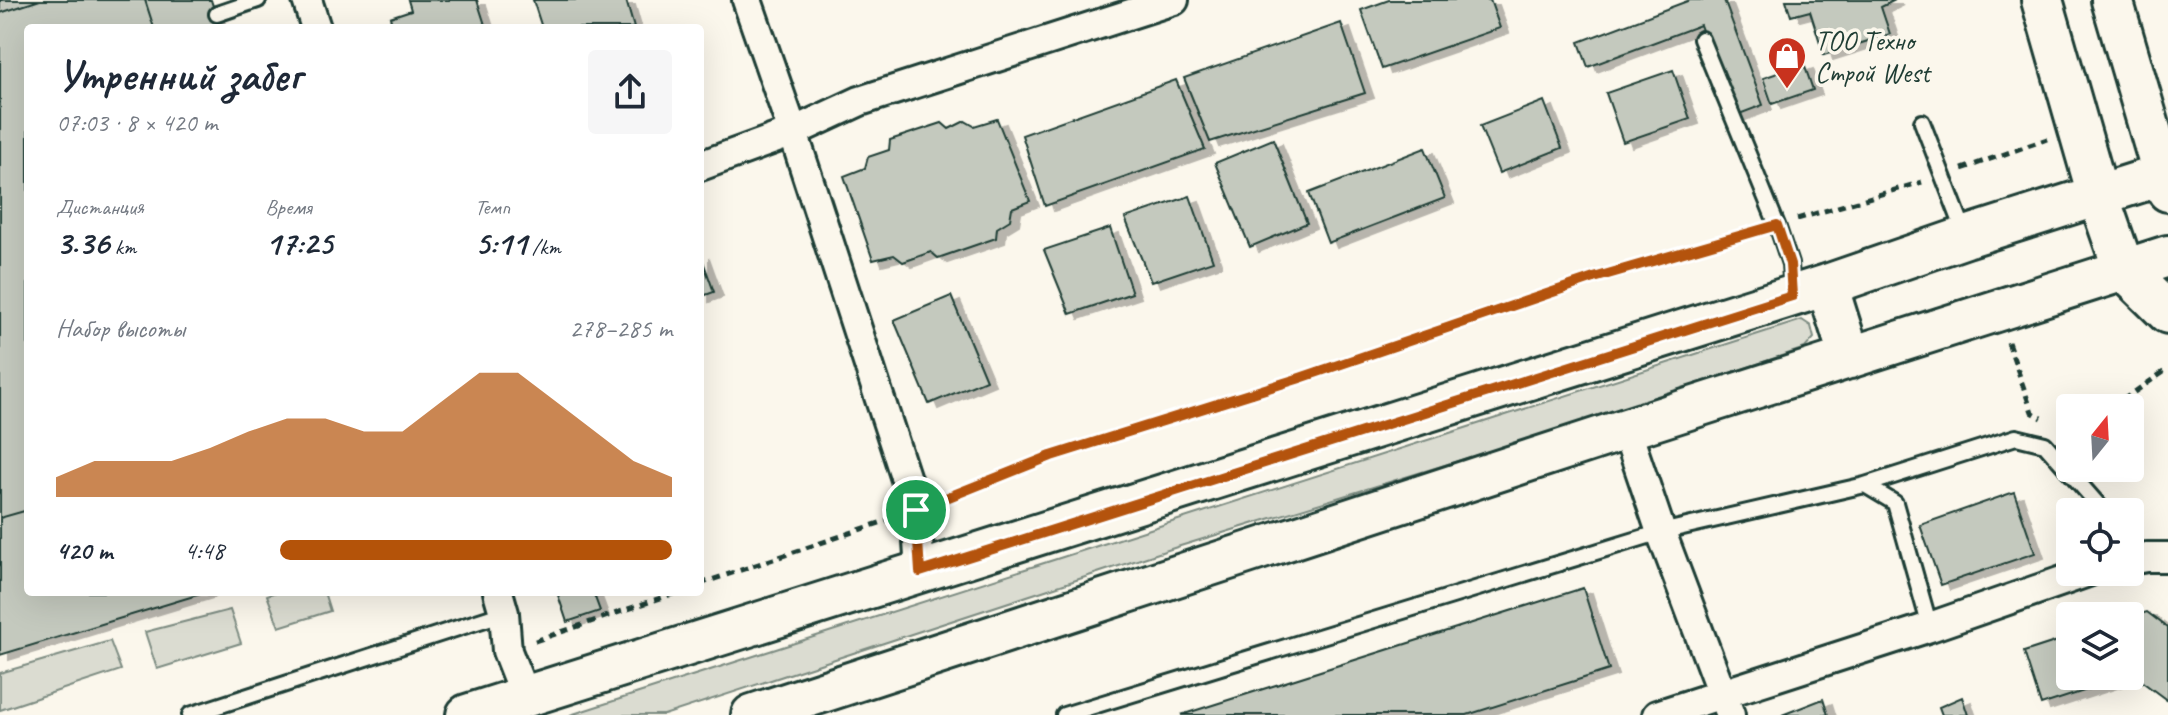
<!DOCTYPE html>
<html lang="ru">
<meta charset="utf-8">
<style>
body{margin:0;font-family:Caveat,sans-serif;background:#f6f6f7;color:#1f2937;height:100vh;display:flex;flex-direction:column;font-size:30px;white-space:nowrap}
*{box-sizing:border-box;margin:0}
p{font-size:26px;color:#747a83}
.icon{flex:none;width:44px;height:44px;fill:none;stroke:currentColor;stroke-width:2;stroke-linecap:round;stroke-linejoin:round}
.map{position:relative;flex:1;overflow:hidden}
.side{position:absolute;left:24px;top:24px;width:680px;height:572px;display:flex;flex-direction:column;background:#fff;border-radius:8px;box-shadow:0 8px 32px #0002}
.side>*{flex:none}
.needle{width:52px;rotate:18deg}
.fabs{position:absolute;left:2056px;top:394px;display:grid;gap:16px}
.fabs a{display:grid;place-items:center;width:88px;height:88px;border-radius:8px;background:#fff;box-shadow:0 8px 32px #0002;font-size:40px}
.pin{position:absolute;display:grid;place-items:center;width:68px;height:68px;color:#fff;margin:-34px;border:4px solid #fff;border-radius:50%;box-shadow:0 2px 8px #0007}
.round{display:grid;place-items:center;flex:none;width:84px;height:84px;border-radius:8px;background:#f6f6f7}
.headline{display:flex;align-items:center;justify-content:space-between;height:136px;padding:0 32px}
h1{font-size:44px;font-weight:700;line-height:60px}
.metrics{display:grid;grid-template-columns:repeat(3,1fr);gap:12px;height:136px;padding:8px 32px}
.metrics div{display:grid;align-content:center}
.metrics b{font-size:34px;font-weight:700}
.metrics small{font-size:22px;font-weight:400}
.metrics p{font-size:22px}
.chart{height:224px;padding:16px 32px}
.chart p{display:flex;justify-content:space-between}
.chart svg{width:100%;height:144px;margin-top:8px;fill:#b45309;opacity:.7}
ul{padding:0 32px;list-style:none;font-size:26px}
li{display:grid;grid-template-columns:128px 96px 1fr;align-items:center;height:60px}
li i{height:20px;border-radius:10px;background:#b45309}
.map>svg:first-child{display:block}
.green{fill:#dbdcd1;stroke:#7d8c82;stroke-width:2}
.building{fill:#c4c9be;stroke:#1f3d34;stroke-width:2;filter:url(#shadow)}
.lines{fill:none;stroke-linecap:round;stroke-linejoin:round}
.service-casing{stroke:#1f3d34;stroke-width:20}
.minor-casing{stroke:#1f3d34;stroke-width:34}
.secondary-casing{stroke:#1f3d34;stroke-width:46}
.path{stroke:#1f3d34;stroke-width:5;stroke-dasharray:8 6;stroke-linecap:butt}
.service{stroke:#fbf7ec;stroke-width:14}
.minor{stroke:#fbf7ec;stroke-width:28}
.secondary{stroke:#fbf7ec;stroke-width:40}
.route-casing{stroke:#fff;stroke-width:16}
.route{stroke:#b45309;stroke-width:10}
.labels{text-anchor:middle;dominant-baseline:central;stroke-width:7;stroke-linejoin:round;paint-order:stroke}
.poi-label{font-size:28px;fill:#1f3d34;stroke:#fbf7ec;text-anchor:start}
</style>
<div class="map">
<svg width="2168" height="715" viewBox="0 0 2168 715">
<defs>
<filter id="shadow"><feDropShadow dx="9" dy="5" stdDeviation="0" flood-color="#0004"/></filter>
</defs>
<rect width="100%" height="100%" fill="#fbf7ec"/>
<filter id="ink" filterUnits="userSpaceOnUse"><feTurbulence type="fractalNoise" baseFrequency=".0125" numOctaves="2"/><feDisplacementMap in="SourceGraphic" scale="16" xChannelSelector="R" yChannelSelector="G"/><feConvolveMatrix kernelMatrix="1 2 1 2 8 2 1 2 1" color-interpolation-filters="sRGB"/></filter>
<g filter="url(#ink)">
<path class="green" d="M 1802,320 L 1811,326 L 1814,338 L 1805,348 L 1569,427 L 1177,547 L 664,715 L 570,715 Z
M 276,592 L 324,592 L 330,611 L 279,627 L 267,595 Z
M 230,610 L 241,643 L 157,669 L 145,632 Z
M 110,641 L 121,670 L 0,710 L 0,673 Z"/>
<path class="building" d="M 0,0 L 211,0 L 220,28 L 28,28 L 28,592 L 207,592 L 0,655 Z
M 40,0 L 145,0 L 154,28 L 28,28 L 28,510 L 0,518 L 0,13 Z
M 408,0 L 477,0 L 486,28 L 393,28 L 390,17 L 411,10 Z
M 533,0 L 626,0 L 634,28 L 542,28 Z
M 1389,0 L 1490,0 L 1500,28 L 1382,69 L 1361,10 Z
M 1690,0 L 1724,0 L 1763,105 L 1734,116 L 1700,25 L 1588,67 L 1579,42 Z
M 1786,0 L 1895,0 L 1881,7 L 1890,34 L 1824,55 L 1810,11 L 1791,16 Z
M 1341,23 L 1365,93 L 1210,142 L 1184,78 Z
M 1804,64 L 1813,90 L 1772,104 L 1763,78 Z
M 1673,70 L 1690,119 L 1623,142 L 1606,93 Z
M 1176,80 L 1205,149 L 1045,206 L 1022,135 Z
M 1544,101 L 1562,148 L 1499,173 L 1480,126 Z
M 997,119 L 1030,201 L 1012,208 L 1010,220 L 997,228 L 996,238 L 938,258 L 931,252 L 903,262 L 894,255 L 873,260 L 844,176 L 865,168 L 868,157 L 889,150 L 890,140 L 942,123 L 949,129 L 965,121 L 974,126 Z
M 1273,139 L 1307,223 L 1250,247 L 1215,163 Z
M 1425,148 L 1445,198 L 1328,243 L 1309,193 Z
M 1190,196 L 1213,261 L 1151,282 L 1125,218 Z
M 1110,228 L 1132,293 L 1070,314 L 1044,250 Z
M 700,253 L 714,292 L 700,297 Z
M 951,296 L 986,380 L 929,404 L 894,320 Z
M 2014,492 L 2035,553 L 1941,585 L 1920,525 Z
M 1583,588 L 1609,670 L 1467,715 L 1181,715 Z
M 557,592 L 593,592 L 600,611 L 567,622 Z
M 2147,612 L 2168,628 L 2168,701 L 2133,675 L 2041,705 L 2024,652 L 2070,637 L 2070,676 L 2130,676 L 2130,617 Z
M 1962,697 L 1968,715 L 1942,715 L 1939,707 Z
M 1823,699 L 1828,715 L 1782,715 Z"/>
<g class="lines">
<defs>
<path id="service" d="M 217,14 L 258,0
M 1701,39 L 1777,225 L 1790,264 L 1792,294
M 1922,122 L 1965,233
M 1865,485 L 2016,437 L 2045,444 L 2101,508
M 190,715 L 504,613
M 1064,715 L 1661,532 L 1865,485 L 1895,503 L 1930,627"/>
<path id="minor" d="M 307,0 L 316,28
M 747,0 L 793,132 L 916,510 L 920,572
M 700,166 L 793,132 L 860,101 L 1174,0
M 1626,429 L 1661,532 L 1730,715
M 2130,560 L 2147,557 L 2168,557
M 498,592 L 504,613 L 507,651 L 525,697
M 1657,715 L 1930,627 L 2088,572"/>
<path id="secondary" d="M 2042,0 L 2098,195 L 2124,270 L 2168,313
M 2112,0 L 2168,191
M 1827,285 L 1850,358
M 467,715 L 1827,285 L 1966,237 L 2168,173
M 752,715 L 1626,429 L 2168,256"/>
</defs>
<use href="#service" class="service-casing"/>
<use href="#minor" class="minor-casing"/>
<use href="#secondary" class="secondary-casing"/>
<path class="path" d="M 1962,169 L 2047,139
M 1797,219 L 1922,182
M 2008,342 L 2032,412 L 2042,418
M 2111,408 L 2168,369
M 943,500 L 1051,456 L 1297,379 L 1594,278 L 1757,231
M 700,584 L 888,520
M 535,641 L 678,592"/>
<use href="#service" class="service"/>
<use href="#minor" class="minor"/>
<use href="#secondary" class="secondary"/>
</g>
</g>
<g class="lines" filter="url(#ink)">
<defs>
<path id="route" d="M 1777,225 L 1790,264 L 1792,296 L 920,572 L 916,510 L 1051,456 L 1297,379 L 1594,278 Z"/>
</defs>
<use href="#route" class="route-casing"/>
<use href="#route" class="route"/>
</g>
<defs>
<symbol id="shop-pin" viewBox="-11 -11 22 30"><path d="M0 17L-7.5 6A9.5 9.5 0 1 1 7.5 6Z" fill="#c8321e" stroke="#fbf7ec"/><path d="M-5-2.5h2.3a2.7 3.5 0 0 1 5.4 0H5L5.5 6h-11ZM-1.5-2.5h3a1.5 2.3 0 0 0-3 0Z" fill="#fff"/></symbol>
</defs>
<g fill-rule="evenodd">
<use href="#shop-pin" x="1765" y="34" width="44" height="60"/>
</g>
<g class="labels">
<g class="poi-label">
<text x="1815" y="40">ТОО Техно<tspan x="1815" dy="32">Строй West</tspan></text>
</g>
</g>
</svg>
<div class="fabs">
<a><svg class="needle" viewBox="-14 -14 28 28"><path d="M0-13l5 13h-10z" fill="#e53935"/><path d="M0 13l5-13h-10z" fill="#747a83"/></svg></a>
<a><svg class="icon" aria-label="locate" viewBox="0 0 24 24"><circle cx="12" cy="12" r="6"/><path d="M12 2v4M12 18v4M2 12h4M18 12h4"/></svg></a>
<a><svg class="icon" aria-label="layers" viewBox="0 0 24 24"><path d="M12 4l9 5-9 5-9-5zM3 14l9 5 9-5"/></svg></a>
</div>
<div class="pin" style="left:916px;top:510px;background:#1e9e55"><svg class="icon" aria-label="arrive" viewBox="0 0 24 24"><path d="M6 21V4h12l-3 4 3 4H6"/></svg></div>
<section class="side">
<div class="headline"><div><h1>Утренний забег</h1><p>07:03 · 8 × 420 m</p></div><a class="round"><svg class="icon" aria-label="share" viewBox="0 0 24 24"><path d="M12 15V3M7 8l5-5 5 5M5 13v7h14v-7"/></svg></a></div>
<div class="metrics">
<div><p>Дистанция</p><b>3.36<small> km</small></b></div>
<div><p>Время</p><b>17:25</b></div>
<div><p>Темп</p><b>5:11<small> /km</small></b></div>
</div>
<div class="chart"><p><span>Набор высоты</span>278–285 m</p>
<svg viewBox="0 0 160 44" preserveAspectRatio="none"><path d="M0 44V38L10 33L20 33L30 33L40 29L50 24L60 20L70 20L80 24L90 24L100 15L110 6L120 6L130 15L140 24L150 33L160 38V44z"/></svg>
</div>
<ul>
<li><b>420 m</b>4:48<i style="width:100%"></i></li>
</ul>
</section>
</div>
